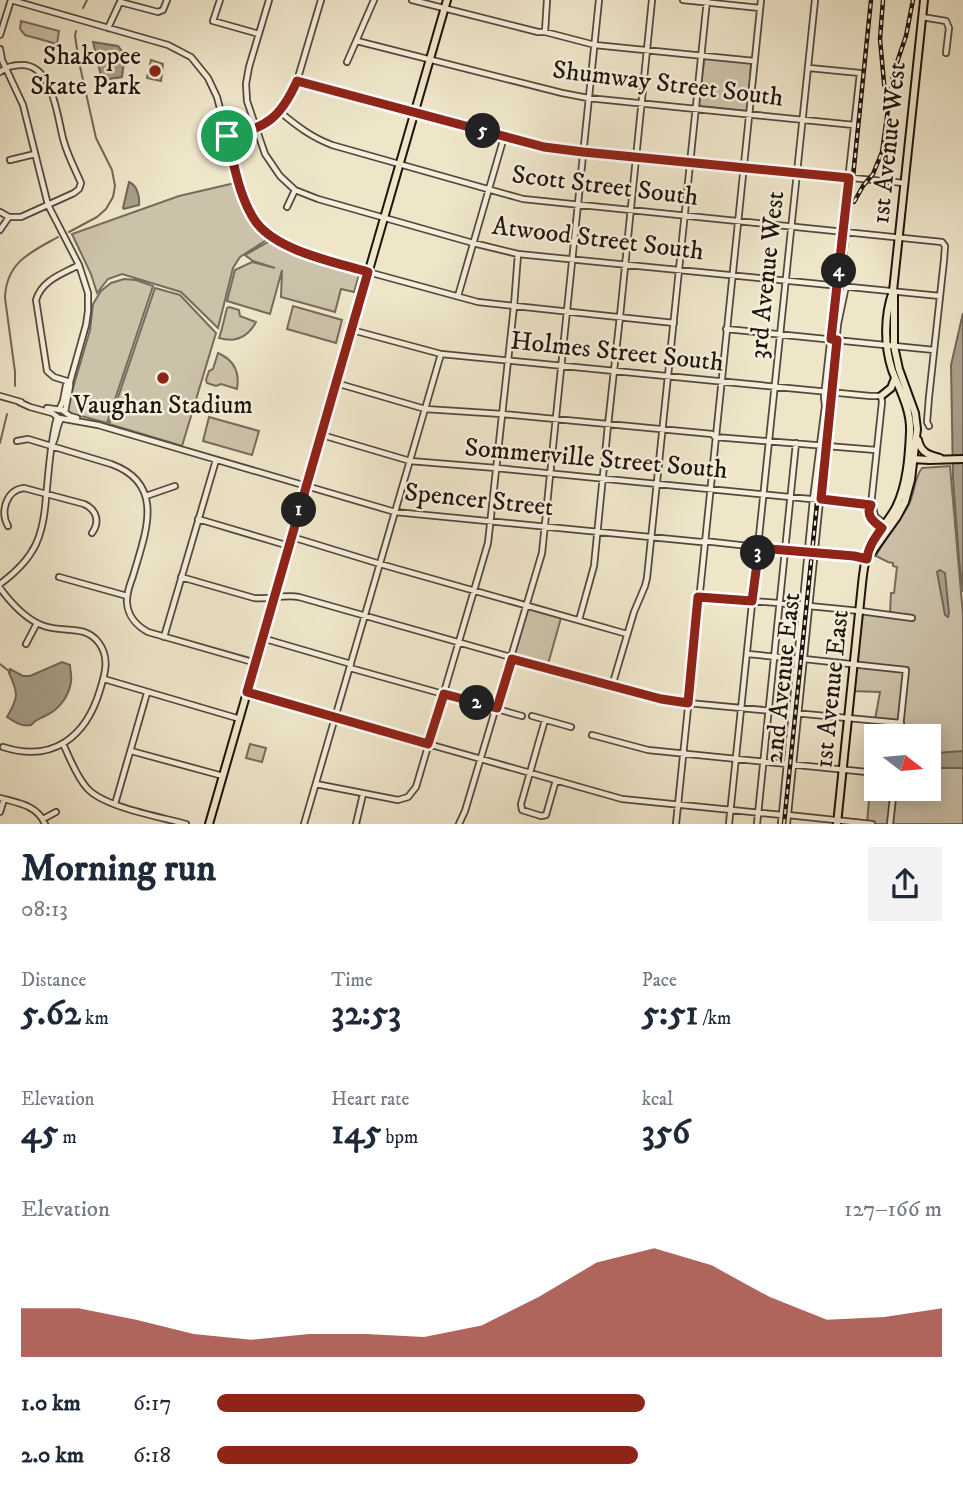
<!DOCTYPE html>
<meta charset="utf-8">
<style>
body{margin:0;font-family:"IM FELL DW Pica",serif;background:#f2f2f3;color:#1f2937;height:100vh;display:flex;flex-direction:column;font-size:26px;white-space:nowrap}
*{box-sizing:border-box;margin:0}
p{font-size:23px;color:#747a83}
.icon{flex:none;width:38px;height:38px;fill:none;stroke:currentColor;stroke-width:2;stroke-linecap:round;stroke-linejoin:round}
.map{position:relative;height:824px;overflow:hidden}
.drawer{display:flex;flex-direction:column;background:#fff;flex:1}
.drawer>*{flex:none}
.needle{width:46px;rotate:106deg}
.controls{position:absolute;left:864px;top:724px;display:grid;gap:14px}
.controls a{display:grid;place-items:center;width:77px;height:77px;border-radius:0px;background:#fff;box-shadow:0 4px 18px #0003;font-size:35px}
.pin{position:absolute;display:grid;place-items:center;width:60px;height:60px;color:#fff;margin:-30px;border:4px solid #fff;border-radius:50%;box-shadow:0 2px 7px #0007}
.km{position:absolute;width:35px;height:35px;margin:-18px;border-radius:50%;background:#222;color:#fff;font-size:19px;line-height:35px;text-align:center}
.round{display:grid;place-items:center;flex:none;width:74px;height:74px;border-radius:0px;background:#f2f2f3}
.overview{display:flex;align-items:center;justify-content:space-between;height:119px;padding:0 21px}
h1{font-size:38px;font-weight:800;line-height:52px}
.figures{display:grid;grid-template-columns:repeat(3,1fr);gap:10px;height:119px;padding:7px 21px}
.figures div{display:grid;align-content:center}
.figures b{font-size:35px;font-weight:800}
.figures small{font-size:19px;font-weight:400}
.figures p{font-size:19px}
.chart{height:196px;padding:14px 21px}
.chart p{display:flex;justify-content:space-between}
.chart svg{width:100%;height:126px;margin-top:7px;fill:#8f2418;opacity:.7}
ul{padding:0 21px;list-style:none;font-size:23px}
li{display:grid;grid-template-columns:112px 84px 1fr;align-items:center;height:52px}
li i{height:18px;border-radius:9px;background:#8f2418}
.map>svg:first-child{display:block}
.green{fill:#ccc2aa;stroke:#766b5c;stroke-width:2}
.water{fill:#a89f8a;stroke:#716758;stroke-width:2}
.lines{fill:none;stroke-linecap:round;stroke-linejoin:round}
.stream{stroke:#716758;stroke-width:2}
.minor-casing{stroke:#53483c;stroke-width:8}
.major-casing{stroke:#1f140d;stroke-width:10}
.minor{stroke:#f5efdd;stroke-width:4.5}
.major{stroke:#efe6ca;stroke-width:6}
.rail-casing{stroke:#1f140d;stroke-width:4.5}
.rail{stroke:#f5efdd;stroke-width:2;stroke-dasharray:5;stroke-linecap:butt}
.route-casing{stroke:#fff;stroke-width:14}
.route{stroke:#8f2418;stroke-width:9}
.poi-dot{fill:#8f2418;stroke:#f5efdd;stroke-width:2.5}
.labels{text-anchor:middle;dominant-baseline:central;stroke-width:5;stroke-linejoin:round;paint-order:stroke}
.poi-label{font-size:26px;fill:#1f140d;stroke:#f5efdd;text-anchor:end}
.street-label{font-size:26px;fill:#1f140d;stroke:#f5efdd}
</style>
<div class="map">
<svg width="963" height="824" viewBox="0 0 963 824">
<rect width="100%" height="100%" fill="#efe6ca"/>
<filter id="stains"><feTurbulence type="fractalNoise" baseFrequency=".00286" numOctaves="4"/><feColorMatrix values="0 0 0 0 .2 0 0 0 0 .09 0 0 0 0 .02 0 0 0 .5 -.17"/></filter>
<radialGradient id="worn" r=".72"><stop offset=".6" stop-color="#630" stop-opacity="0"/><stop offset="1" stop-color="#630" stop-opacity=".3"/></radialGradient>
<path class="green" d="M 21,21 L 59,31 L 57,44 L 25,35 L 20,29 Z
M 706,58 L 751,63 L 748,108 L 746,111 L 701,106 L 699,104 L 704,61 Z
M 151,60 L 163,64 L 161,81 L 147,78 Z
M 235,183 C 242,205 249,223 268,239 L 240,257 L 233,268 L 218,328 L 181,292 L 122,274 L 108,279 L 97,293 L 91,274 L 72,234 L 179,196 Z
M 270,241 L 288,251 L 360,272 L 354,292 L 341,289 L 335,312 L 281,297 L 282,270 L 270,314 L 227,301 L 235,270 L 252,262 L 275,268 L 253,261 L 245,255 Z
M 124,279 L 136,280 L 153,286 L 107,423 L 66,412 L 90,330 L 93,304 L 101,291 L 111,283 Z
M 155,288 L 180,295 L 216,333 L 182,446 L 109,424 Z
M 293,306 L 342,320 L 336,343 L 287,329 Z
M 229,307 L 239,310 L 240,316 L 256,322 C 248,337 236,343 219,338 C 223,327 224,319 227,308 Z
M 218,353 C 234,360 240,372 237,389 L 221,384 L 216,386 L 207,383 L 206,380 L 209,371 L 213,369 Z
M 209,417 L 259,431 L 252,455 L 203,441 Z
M 950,466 L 963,615 L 963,824 L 867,824 L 869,800 L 884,799 L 886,789 L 929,789 L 929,737 L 877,737 L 877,773 L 870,772 L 875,720 L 880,692 L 851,691 L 860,611 L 911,617 L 910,615 L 890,613 L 891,593 L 894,593 L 897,567 L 893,566 L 893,563 L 888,562 L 876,556 C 885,537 900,522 909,504 C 915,492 914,478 922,468 Z
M 530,609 L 561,618 L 548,664 L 518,656 L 515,654 L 527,611 Z
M 250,744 L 266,748 L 262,762 L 246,758 Z"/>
<path class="water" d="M 93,42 L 118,46 L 125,55 L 122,77 L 102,80 Z
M 129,182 C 137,185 140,197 139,205 L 124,209 L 123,208 Z
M 963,313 L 963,592 L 959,560 L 953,478 L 951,365 Z
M 940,570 L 945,573 L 949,613 L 948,617 L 945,615 L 937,572 Z
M 62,662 L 70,665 C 70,670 72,676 71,682 C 69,696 59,710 45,716 C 39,719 36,719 31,725 C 21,727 15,722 7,717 C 18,698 19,694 9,673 L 10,669 L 23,676 L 30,676 Z
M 963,751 L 963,768 L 935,768 C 932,763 932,757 937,753 Z"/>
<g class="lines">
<path class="stream" d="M 83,8 L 87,0
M 69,232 L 97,217 L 106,209 L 113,197 L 115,186 L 112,170 L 96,138 L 79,62 L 75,36 L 76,31
M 15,386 L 15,372 L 5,298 C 6,262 31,252 58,237
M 0,443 L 7,414
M 0,664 L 10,672"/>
<defs>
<path id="minor" d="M 11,0 L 168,45 L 191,57 L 208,78 L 217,97 L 243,197 L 257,224 L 286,247 L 368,272 L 478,302 L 674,323
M 220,0 L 213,21 L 259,34
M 269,0 L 249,67 L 246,84 L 247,101 L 265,154 L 280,176 L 295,190 L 318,199 L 473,243 L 518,254 L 940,296
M 412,0 L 538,32 L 545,32 L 595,45 L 754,61
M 683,0 L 760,8
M 120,2 L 158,12 L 163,10 L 167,0
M 922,17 L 946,21 L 949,28 L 946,53
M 108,28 L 121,0
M 545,32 L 547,0
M 0,35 L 11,0
M 357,41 L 562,93 L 588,98 L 854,125
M 0,49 L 2,60 L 23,105 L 48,205 L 79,265 L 88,293 L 88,311 L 86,325 L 70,382 L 70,386 L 65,412
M 347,62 L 374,0
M 0,72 C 6,67 13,65 21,65 C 54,64 57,119 64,142 C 68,156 75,169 81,183 L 79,189 L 74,193 L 21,217 L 9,217 L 0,212
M 297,81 L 414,113 L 555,149 L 904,183
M 280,112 C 297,126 311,137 332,145 L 523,199 L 942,242 L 945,246 L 944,260 L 929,397 L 927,422 L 929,426
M 227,136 L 257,128 L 280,112 L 288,101 L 297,81 L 321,0
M 10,160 L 35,154
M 287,207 L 295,190
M 0,230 L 9,217
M 458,296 L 504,137
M 726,329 L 934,350
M 352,330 L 441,354 L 870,396 L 881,396 L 882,402 L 871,505 C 865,516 874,522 883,529
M 70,382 L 54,377 L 47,371 L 36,300 C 42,280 62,274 79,265
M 336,383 L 425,409 L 502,414 L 712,434 L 715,437 L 876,450
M 0,396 L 21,402
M 19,402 L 30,407 L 52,413 L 59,418 L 98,425 L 395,512 L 701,542 L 704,541 L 866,559
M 47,408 L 62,410 L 70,416 L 77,418
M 59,410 L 63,401 L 66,385 L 69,383
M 322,435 L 410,461 L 496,468 L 871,505
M 17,441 L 28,439 L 111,464 C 167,484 145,534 133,576 C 130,584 126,594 127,603 C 128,616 137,626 148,632 L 256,663
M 52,445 C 57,437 56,427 61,419
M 146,496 L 175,486
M 871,505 L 873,507 L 875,516 L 886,525
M 198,519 L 289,546
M 8,526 C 0,512 6,490 24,488 L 84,504 C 97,510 100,522 92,533
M 292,537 L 380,564 L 627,634
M 59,577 L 127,596
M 181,577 L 254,598 C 270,600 284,594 299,597 L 627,690 L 661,699 L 688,703 L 901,723
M 0,584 C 15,573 28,561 36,544 C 43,529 45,513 46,497 C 49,470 50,443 57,417
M 0,588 C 11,603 27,620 44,626 C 64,633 85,624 99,643 C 110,658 105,674 100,690 C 86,737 53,763 3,747
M 698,597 L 804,605
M 809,606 L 860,611 L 912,618
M 579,620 L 594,566 L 608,425 L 620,316 L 652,0
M 164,637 L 216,460
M 262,638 L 351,664
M 26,644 L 37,623
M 748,654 L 798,659
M 804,659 L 906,670 L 899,737
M 350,668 L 522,716
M 104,679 L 240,719
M 612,686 L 634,612 L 645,586 L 647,578 L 707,0
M 248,693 L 622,799 L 782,815
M 532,716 L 571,727
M 545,720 L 521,804 L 522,810 L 541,816 L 546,815 L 556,780
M 592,735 L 648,750 L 877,773
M 63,744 C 70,758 76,776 87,788 C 103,807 161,817 186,824
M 131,751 L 223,776
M 316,784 L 398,800 L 408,797 L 416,787 L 488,543 L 514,306 L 518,254
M 0,798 C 18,803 37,805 45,824
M 115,804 L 147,693
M 0,812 L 4,799
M 788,815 L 872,824
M 43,819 L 56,812
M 304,824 L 441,354
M 356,824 L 363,794
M 459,824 L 465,811 L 542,553 L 599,0
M 676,824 L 761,0
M 729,824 L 815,0
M 757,824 L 796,443
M 781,824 L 813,499 L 825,406 L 824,397 L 860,73 L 809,68
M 787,824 L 838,324 L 846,286
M 890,824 L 894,789"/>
<path id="major" d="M 881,396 L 891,388 L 895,378
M 918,440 C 921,453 929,455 940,458
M 913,459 L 929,460 L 963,459
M 867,559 L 897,517 L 905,502 L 911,480 L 917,429 L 915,413 L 899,369 L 894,346 L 894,292
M 209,824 L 447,0
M 837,824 L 862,584 C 863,574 865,557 870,547 C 876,533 889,521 896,507 C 907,485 909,456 910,432 C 911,410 900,391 892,370 C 884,346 884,315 893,291 L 924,0"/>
</defs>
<use href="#minor" class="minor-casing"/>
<use href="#major" class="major-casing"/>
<use href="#minor" class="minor"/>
<use href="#major" class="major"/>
<defs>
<path id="rail" d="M 883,0 L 880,39 L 885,94
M 854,202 L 863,186 L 873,174 L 882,152 L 893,74 L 906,36 L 913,0
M 784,824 L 823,446 L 837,312 L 842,286 L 871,0"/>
</defs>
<use href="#rail" class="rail-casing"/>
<use href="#rail" class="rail"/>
</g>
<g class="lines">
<defs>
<path id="route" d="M 297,81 L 544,147 L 583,152 L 849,178 L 831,339 L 837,340 L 821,499 L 871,505 C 865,516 874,522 882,528 C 875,538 868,547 867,559 L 854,556 L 759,548 L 752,601 L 698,597 L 688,703 L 661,699 L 512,659 L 497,708 L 444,694 L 428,744 L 247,692 L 368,272 C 335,262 277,251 256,222 C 239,198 234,164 227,136 C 266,129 281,117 297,81 Z"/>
</defs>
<use href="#route" class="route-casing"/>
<use href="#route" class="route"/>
</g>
<g class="poi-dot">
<circle cx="155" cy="71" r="7"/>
<circle cx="163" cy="378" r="7"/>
</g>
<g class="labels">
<g class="poi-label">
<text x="141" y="56">Shakopee<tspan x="141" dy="30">Skate Park</tspan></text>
<text x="163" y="405" text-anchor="middle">Vaughan Stadium</text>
</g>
<g class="street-label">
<text transform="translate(668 84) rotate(7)">Shumway Street South</text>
<text transform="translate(889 143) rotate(-84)">1st Avenue West</text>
<text transform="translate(605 186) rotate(7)">Scott Street South</text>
<text transform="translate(598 239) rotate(7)">Atwood Street South</text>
<text transform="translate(767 275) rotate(-84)">3rd Avenue West</text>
<text transform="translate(617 352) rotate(6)">Holmes Street South</text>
<text transform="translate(596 459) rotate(5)">Sommerville Street South</text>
<text transform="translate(479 500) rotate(6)">Spencer Street</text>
<text transform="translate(783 678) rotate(-84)">2nd Avenue East</text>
<text transform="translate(832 689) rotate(-84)">1st Avenue East</text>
</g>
</g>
<rect width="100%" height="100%" filter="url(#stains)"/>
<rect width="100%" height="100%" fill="url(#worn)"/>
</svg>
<div class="controls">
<a><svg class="needle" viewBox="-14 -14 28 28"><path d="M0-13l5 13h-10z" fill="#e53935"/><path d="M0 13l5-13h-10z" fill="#747a83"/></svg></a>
</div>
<div class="pin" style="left:227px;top:136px;background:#1e9e55"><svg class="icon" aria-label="arrive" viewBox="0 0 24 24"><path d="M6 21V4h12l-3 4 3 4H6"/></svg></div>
<b class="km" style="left:299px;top:510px">1</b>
<b class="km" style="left:477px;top:703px">2</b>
<b class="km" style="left:758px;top:553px">3</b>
<b class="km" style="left:839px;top:271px">4</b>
<b class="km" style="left:483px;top:131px">5</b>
</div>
<section class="drawer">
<div class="overview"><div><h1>Morning run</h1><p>08:13</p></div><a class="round"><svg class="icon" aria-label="share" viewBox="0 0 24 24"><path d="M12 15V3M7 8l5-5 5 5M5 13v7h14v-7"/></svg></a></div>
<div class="figures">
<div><p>Distance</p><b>5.62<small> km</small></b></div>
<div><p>Time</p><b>32:53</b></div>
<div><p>Pace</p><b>5:51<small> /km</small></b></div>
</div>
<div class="figures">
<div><p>Elevation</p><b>45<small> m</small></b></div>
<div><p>Heart rate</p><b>145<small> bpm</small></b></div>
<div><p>kcal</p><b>356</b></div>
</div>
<div class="chart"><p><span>Elevation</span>127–166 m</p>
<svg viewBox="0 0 160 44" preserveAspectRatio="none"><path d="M0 44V27L10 27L20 31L30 36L40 38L50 36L60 36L70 37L80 33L90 23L100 11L110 6L120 12L130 23L140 31L150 30L160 27V44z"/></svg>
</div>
<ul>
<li><b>1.0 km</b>6:17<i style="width:59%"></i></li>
<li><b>2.0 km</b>6:18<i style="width:58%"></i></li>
</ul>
</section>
